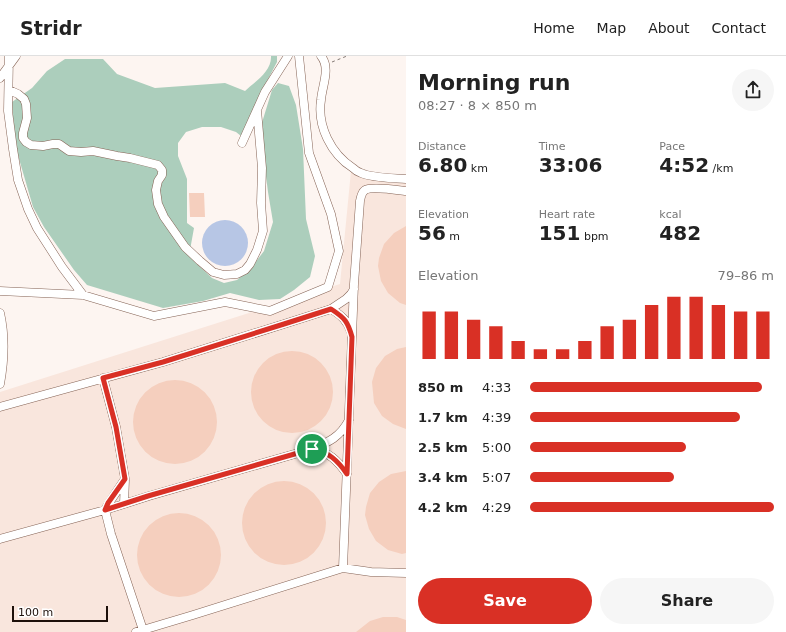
<!DOCTYPE html>
<meta charset="utf-8">
<style>
body{margin:0;font-family:"DejaVu Sans",sans-serif;background:#f6f6f6;color:#222;height:100vh;display:flex;flex-direction:column;font-size:15px;white-space:nowrap}
*{box-sizing:border-box;margin:0}
p{font-size:13px;color:#767676}
.icon{flex:none;width:22px;height:22px;fill:none;stroke:currentColor;stroke-width:2;stroke-linecap:round;stroke-linejoin:round}
.map{position:relative;flex:1;overflow:hidden}
.side{display:flex;flex-direction:column;background:#fff;width:380px}
.side>*{flex:none}
.scale{position:absolute;left:12px;bottom:10px;width:96px;box-sizing:border-box;padding-left:4px;border:2px solid #1d100a;border-top:0;font-size:11px;line-height:14px;white-space:nowrap;color:#1d100a;-webkit-text-stroke:3px #fff;paint-order:stroke}
.pin{position:absolute;display:grid;place-items:center;width:34px;height:34px;color:#fff;margin:-17px;border:2px solid #fff;border-radius:50%;box-shadow:0 1px 4px #0007}
.round{display:grid;place-items:center;flex:none;width:42px;height:42px;border-radius:21px;background:#f6f6f6}
.summary{display:flex;align-items:center;justify-content:space-between;height:68px;padding:0 12px}
h1{font-size:22px;font-weight:700;line-height:30px}
.stats{display:grid;grid-template-columns:repeat(3,1fr);gap:6px;height:68px;padding:4px 12px}
.stats div{display:grid;align-content:center}
.stats b{font-size:20px;font-weight:700}
.stats small{font-size:11px;font-weight:400}
.stats p{font-size:11px}
.chart{height:112px;padding:8px 12px}
.chart p{display:flex;justify-content:space-between}
.chart svg{width:100%;height:72px;margin-top:4px;stroke:#d93025;stroke-width:6}
.button{display:flex;gap:8px;margin-top:auto;padding:8px 12px}
.button a{flex:1;height:46px;border-radius:24px;background:#d93025;color:#fff;font-size:16px;font-weight:700;line-height:46px;text-align:center}
.button a+a{background:#f6f6f6;color:#222}
ul{padding:0 12px;list-style:none;font-size:13px}
li{display:grid;grid-template-columns:64px 48px 1fr;align-items:center;height:30px}
li i{height:10px;border-radius:5px;background:#d93025}
header{display:flex;align-items:center;gap:24px;box-sizing:border-box;height:56px;padding:0 20px;background:#fff;border-bottom:1px solid #e0e0e0}
header strong{font-size:19px}
nav{display:flex;gap:22px;margin-inline-start:auto;font-size:14px}
main{display:flex;flex:1;min-height:0}
.map>svg:first-child{display:block}
.built{fill:#f9e6dd}
.green{fill:#accebc}
.water{fill:#b7c6e5}
.building{fill:#f5cfbe}
.lines{fill:none;stroke-linecap:round;stroke-linejoin:round}
.minor-casing{stroke:#856355;stroke-width:9}
.path{stroke:#847a75;stroke-width:1;stroke-dasharray:3 3;stroke-linecap:butt}
.minor{stroke:#fff;stroke-width:8}
.route-casing{stroke:#fff;stroke-width:8}
.route{stroke:#d93025;stroke-width:5}
</style>
<header>
<strong>Stridr</strong>
<nav><a>Home</a><a>Map</a><a>About</a><a>Contact</a></nav>
</header>
<main>
<div class="map">
<svg width="406" height="576" viewBox="0 0 406 576">
<rect width="100%" height="100%" fill="#fdf5f1"/>
<path class="built" d="M 351,115 L 406,119 L 406,576 L 0,576 L 0,336 L 340,228 Z"/>
<path class="green" d="M 271,0 L 277,0 L 277,6 L 264,31 L 241,80 L 236,76 L 221,71 L 202,71 L 186,76 L 178,87 L 178,100 L 187,123 L 187,167 L 194,172 L 190,194 L 196,207 L 212,222 L 224,227 L 237,224 L 251,212 L 264,195 L 273,166 L 268,136 L 260,73 L 272,34 L 278,27 L 289,30 L 296,49 L 303,93 L 306,163 L 315,200 L 310,221 L 294,234 L 280,243 L 259,244 L 230,237 L 203,245 L 163,252 L 87,229 L 74,214 L 44,171 L 33,151 L 15,89 L 12,46 L 32,32 L 47,15 L 65,3 L 103,3 L 117,18 L 155,32 L 225,27 L 245,35 C 255,26 272,15 271,0 Z"/>
<path class="water" d="M202 187a23 23 0 1 1 46 0a23 23 0 1 1-46 0Z"/>
<path class="building" d="M 189,137 L 204,137 L 205,161 L 190,161 Z
M 406,170 L 406,249 L 400,247 L 388,237 L 381,225 L 378,210 L 379,202 L 384,188 L 394,177 Z
M 406,291 L 406,373 L 393,368 L 382,360 L 374,347 L 372,326 L 376,312 L 385,300 L 397,293 Z
M251 336a41 41 0 1 1 82 0a41 41 0 1 1-82 0Z
M133 366a42 42 0 1 1 84 0a42 42 0 1 1-84 0Z
M 406,415 L 406,497 L 402,498 L 388,494 L 376,485 L 369,473 L 365,459 L 366,451 L 370,437 L 379,426 L 391,418 Z
M242 467a42 42 0 1 1 84 0a42 42 0 1 1-84 0Z
M137 499a42 42 0 1 1 84 0a42 42 0 1 1-84 0Z
M 383,561 L 397,561 L 406,564 L 406,576 L 356,576 L 370,565 Z"/>
<g class="lines">
<defs>
<path id="minor" d="M 9,0 L 8,55 L 13,93 L 18,124 L 28,153 L 37,172 L 62,211 L 83,239
M 321,0 C 331,12 322,30 321,44 C 317,70 331,98 353,112 C 355,114 358,116 361,117 C 372,122 393,122 406,123
M 0,22 L 16,0
M 9,34 L 18,38 L 24,43 L 26,48 L 27,62 L 23,77 L 23,82 L 26,86 L 31,89 L 43,90 L 53,88 L 59,88 L 69,95 L 81,96 L 93,95 L 117,100 L 130,102 L 158,109 L 162,114 L 162,119 L 158,125 L 156,134 L 158,148 L 164,161 L 185,191 L 200,205 L 213,216 L 224,219 L 237,218 L 245,214 L 250,208 L 257,194 L 263,175 L 261,147 L 262,112 L 257,54
M 242,87 L 265,36 L 288,0
M 0,235 L 83,239 L 154,260 L 225,246 L 270,255 L 328,231 L 339,195 L 331,158 L 309,97 L 299,0
M 331,253 C 341,259 348,265 351,276
M 0,257 C 5,279 4,306 0,328
M 103,322 L 116,371 L 125,423 L 124,448
M 0,351 L 163,306 L 284,268 L 331,253 L 346,243 L 351,238 L 354,233
M 312,393 C 328,395 338,405 347,418
M 125,423 L 109,447 L 105,454 L 111,478 L 143,574
M 0,483 L 105,454 L 149,440 L 312,393 C 329,386 340,381 349,364
M 343,512 L 354,228 L 360,145 C 361,141 361,137 365,134 C 371,130 398,134 406,135
M 136,576 L 193,559 L 343,512 L 371,516 L 406,517"/>
</defs>
<use href="#minor" class="minor-casing"/>
<path class="path" d="M 332,6 L 347,0"/>
<use href="#minor" class="minor"/>
</g>
<g class="lines">
<defs>
<path id="route" d="M 331,253 C 345,262 348,266 352,281 L 347,418 C 338,405 328,395 312,393 L 148,440 L 105,454 L 108,447 L 125,423 L 116,371 L 103,322 L 163,306 L 284,268 Z"/>
</defs>
<use href="#route" class="route-casing"/>
<use href="#route" class="route"/>
</g>
</svg>
<div class="scale">100 m</div>
<div class="pin" style="left:312px;top:393px;background:#1e9e55"><svg class="icon" aria-label="arrive" viewBox="0 0 24 24"><path d="M6 21V4h12l-3 4 3 4H6"/></svg></div>
</div>
<section class="side">
<div class="summary"><div><h1>Morning run</h1><p>08:27 · 8 × 850 m</p></div><a class="round"><svg class="icon" aria-label="share" viewBox="0 0 24 24"><path d="M12 15V3M7 8l5-5 5 5M5 13v7h14v-7"/></svg></a></div>
<div class="stats">
<div><p>Distance</p><b>6.80<small> km</small></b></div>
<div><p>Time</p><b>33:06</b></div>
<div><p>Pace</p><b>4:52<small> /km</small></b></div>
</div>
<div class="stats">
<div><p>Elevation</p><b>56<small> m</small></b></div>
<div><p>Heart rate</p><b>151<small> bpm</small></b></div>
<div><p>kcal</p><b>482</b></div>
</div>
<div class="chart"><p><span>Elevation</span>79–86 m</p>
<svg viewBox="0 0 160 44" preserveAspectRatio="none"><path d="M5 44V15M15 44V15M25 44V20M35 44V24M45 44V33M55 44V38M65 44V38M75 44V33M85 44V24M95 44V20M105 44V11M115 44V6M125 44V6M135 44V11M145 44V15M155 44V15"/></svg>
</div>
<ul>
<li><b>850 m</b>4:33<i style="width:95%"></i></li>
<li><b>1.7 km</b>4:39<i style="width:86%"></i></li>
<li><b>2.5 km</b>5:00<i style="width:64%"></i></li>
<li><b>3.4 km</b>5:07<i style="width:59%"></i></li>
<li><b>4.2 km</b>4:29<i style="width:100%"></i></li>
</ul>
<div class="button"><a>Save</a><a>Share</a></div>
</section>
</main>
